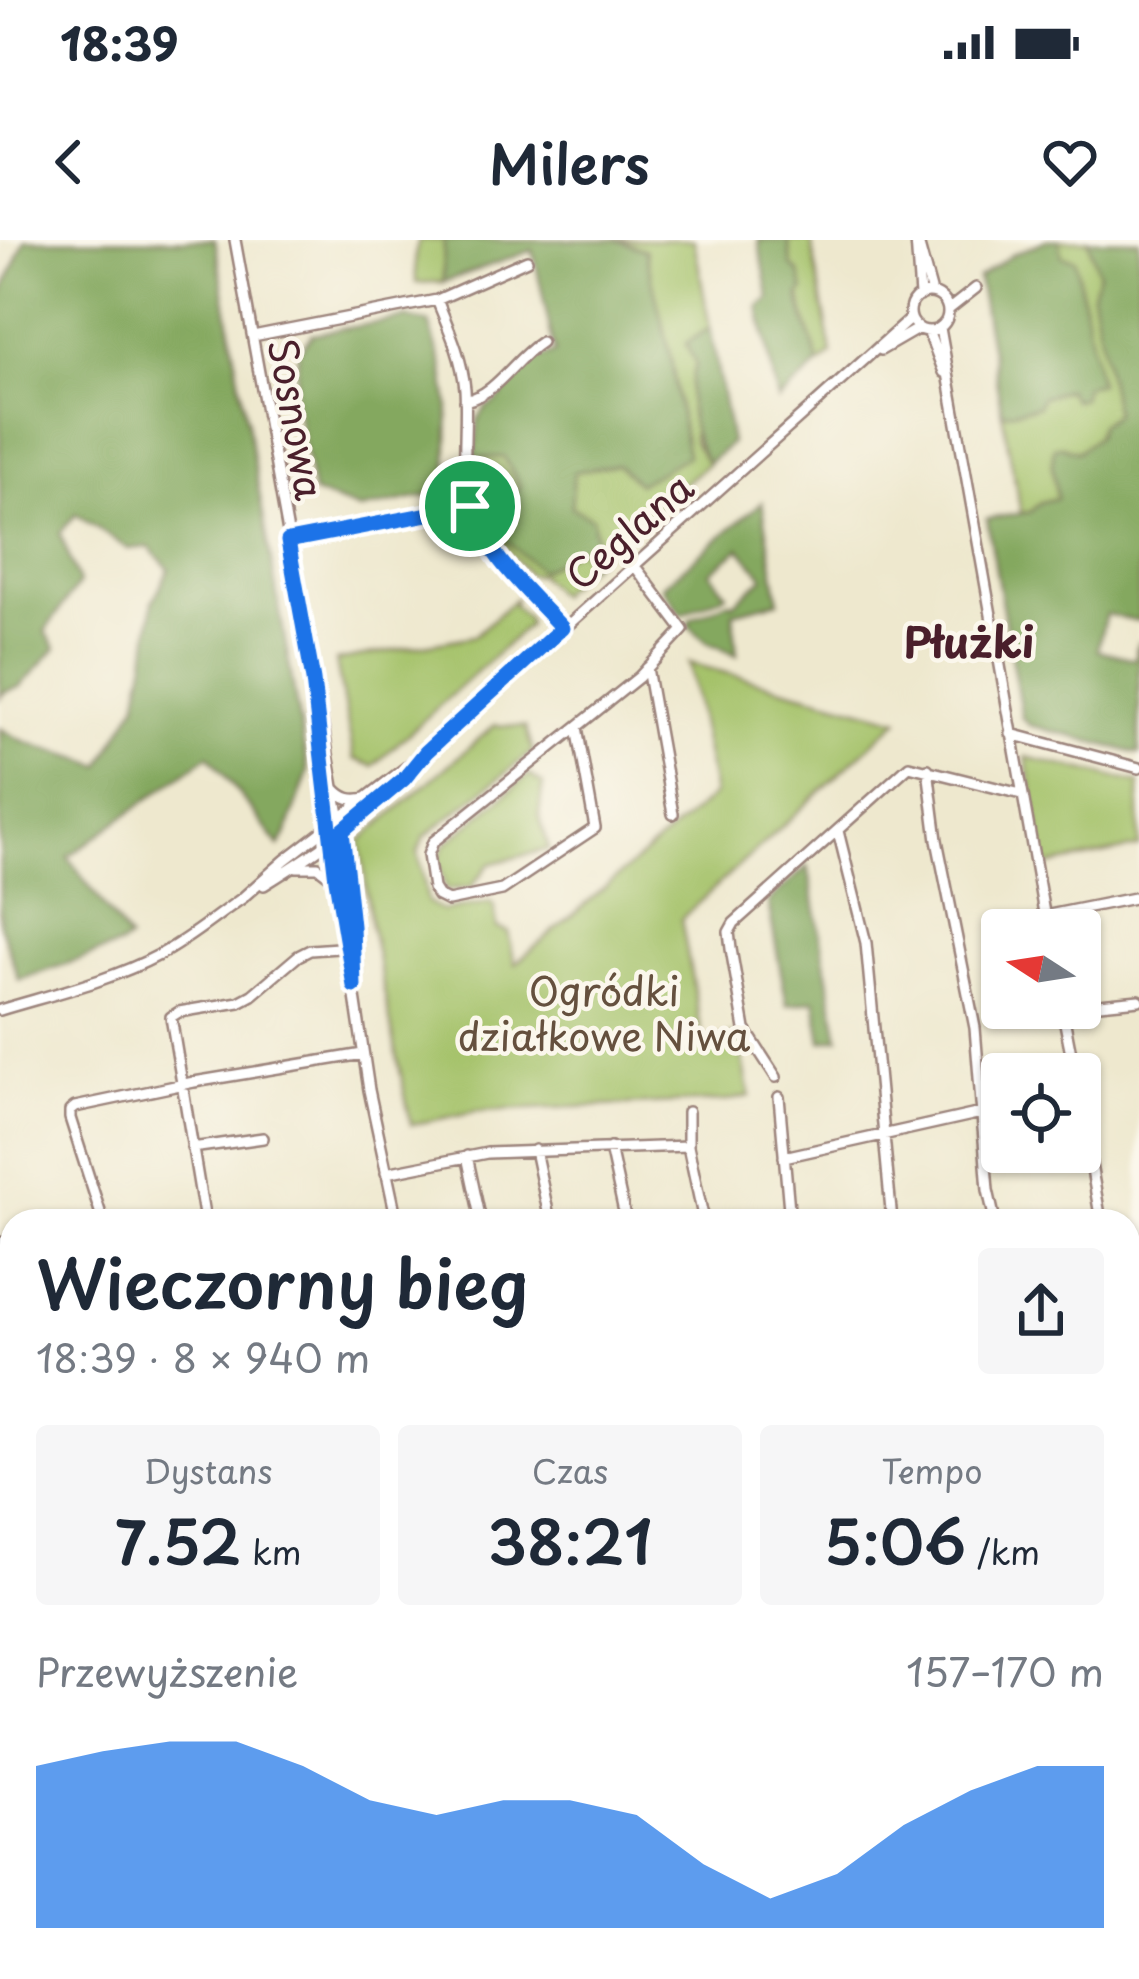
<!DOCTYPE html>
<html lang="pl">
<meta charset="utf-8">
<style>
body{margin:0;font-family:"Playpen Sans",sans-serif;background:#f6f6f7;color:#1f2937;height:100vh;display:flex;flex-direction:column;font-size:45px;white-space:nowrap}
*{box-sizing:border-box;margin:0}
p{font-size:39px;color:#747a83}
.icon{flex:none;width:66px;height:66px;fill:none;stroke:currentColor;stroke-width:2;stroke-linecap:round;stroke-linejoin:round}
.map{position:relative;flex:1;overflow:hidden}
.details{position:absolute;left:0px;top:969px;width:1140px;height:771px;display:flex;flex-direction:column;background:#fff;border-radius:36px 36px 0 0;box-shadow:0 3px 9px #0004}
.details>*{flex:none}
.needle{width:78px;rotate:282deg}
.controls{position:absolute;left:981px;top:669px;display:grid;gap:24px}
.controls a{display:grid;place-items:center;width:120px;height:120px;border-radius:12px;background:#fff;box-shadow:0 3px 9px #0004;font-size:60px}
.pin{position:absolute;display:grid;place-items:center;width:102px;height:102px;color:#fff;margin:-51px;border:6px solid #fff;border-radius:50%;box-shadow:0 3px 12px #0007}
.round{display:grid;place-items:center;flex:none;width:126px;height:126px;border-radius:12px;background:#f6f6f7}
.summary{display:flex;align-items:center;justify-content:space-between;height:204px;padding:0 36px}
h1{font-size:66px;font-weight:600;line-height:90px}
.metrics{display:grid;grid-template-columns:repeat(3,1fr);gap:18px;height:204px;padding:12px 36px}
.metrics div{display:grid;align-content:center;border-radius:12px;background:#f6f6f7;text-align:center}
.metrics b{font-size:60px;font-weight:600}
.metrics small{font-size:33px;font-weight:400}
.metrics p{font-size:33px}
.chart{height:336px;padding:24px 36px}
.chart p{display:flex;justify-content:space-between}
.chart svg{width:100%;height:216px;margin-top:12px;fill:#1a73e8;opacity:.7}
.status{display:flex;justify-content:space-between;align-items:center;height:84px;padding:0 60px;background:#fff;direction:ltr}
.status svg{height:33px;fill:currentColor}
header{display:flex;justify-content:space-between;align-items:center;height:156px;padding:0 36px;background:#fff;font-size:54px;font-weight:600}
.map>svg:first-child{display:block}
.green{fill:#a5c26a;stroke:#78704a;stroke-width:3}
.forest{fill:#84a85e;stroke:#676444;stroke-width:3}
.water{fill:#41acc0;stroke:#466676;stroke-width:3}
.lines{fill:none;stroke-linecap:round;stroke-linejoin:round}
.stream{stroke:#41acc0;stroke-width:3}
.minor-casing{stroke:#9c847c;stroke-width:14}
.major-casing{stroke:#9c847c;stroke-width:16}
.minor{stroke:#fff;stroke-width:9}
.major{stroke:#fff;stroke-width:12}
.route-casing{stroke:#fff;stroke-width:24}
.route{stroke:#1a73e8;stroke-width:15}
.labels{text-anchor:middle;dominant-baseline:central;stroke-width:9;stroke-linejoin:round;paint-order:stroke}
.street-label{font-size:39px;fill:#4a1f2b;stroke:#fbf7ec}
.park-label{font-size:39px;fill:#65503e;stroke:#fbf7ec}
.neighbourhood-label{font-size:42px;font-weight:bold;fill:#4a1f2b;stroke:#fbf7ec}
</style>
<div class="status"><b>18:39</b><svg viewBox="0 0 49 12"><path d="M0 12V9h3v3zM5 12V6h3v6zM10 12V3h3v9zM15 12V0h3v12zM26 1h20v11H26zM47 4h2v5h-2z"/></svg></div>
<header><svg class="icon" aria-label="back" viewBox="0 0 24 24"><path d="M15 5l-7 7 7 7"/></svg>Milers<svg class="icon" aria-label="heart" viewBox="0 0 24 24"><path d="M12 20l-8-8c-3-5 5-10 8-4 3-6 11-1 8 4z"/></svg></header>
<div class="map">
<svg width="1139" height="1739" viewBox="0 0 1139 1739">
<rect width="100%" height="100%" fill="#fbf7ec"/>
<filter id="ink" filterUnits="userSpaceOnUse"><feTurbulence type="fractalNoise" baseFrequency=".00833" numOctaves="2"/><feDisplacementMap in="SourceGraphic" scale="24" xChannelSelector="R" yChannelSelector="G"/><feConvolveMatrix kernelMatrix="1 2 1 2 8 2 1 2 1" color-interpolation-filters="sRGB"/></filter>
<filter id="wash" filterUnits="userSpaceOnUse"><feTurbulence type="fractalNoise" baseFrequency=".004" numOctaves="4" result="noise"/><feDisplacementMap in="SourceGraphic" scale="48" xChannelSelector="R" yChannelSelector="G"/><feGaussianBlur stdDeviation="2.7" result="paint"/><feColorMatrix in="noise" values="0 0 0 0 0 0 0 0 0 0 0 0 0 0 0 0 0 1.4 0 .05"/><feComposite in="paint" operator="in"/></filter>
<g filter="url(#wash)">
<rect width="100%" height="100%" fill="#eee8ce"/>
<path class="green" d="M 419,0 L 444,0 L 443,42 L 416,43 L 415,15 Z
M 617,0 L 694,0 L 710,88 L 686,104 L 697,125 L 693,201 L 708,223 L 599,317 L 592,278 L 571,267 L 574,232 L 617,224 L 646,11 Z
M 788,0 L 811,0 L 832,114 L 819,125 C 811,92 798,70 800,34 L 791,25 Z
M 1059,0 L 1088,0 L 1099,33 L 1092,53 L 1116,174 L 1099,185 L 1096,197 L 1078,212 L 1062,206 L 1052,224 L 1057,258 L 1041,262 L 1030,272 L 1021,273 L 1002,173 L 1038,166 L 1040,157 L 1067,149 Z
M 504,217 L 521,246 L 498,268 L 540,330 L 580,307 L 590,325 L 557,355 L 539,335 L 528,334 L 497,297 L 489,284 L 489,268 L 482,250 L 475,218 Z
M 515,359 L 514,365 L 527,379 L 528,385 L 373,526 L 354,519 L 336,421 L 474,396 Z
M 689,423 L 899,479 L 681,679 L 703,800 L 738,795 L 750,856 L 726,861 L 477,871 L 411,885 L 371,686 L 360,601 L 495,485 L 525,487 L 533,511 L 424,597 L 418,612 L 428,662 L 443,671 L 490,662 L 494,666 L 497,688 L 508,692 L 515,724 L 714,555 Z
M 1026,517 L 1139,543 L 1139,607 L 1046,626 Z
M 529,535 L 543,544 L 539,574 L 549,609 L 490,624 L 471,647 L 446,650 L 438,619 L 445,604 Z"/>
<path class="forest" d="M 25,0 L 215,0 L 308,532 L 286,596 L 279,606 L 209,515 L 68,617 L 129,700 L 122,705 L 19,740 L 0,684 L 0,488 C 33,510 65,511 101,526 L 137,463 L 146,420 L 153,361 L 169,329 L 149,307 L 128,309 L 76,274 L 60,293 L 79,343 L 45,391 L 56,408 L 20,447 L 4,452 L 0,458 L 0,59 Z
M 444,0 L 617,0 L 645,10 L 671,119 L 687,216 L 638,244 L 617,224 L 574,232 L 571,267 L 592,278 L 599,317 L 590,325 L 579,308 L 540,331 L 499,294 L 498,268 L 520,246 L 504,217 L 475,218 L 478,179 L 486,168 L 496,162 L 530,122 L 555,113 L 533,10 L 443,42 Z
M 758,0 L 788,0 L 791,25 L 800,34 L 804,51 L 799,56 C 803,80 813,101 819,125 L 778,161 L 759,66 L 770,60 Z
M 1047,0 L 1059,0 L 1062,16 L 1075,19 L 1099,143 L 1085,146 L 1082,158 L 1073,160 L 1067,149 L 1041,157 L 1038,166 L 1002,173 L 978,38 L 1013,14 Z
M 1088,0 L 1139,0 L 1139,381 L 1106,374 L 1097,410 L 1134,419 L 1139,401 L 1139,514 L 1029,485 L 1022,478 L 987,279 L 1030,272 L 1041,262 L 1057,258 L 1052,224 L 1054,207 L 1062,206 L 1078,212 L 1096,197 L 1099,185 L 1115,174 L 1092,53 L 1099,33 Z
M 406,78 L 429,83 L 443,127 L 449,165 L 447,247 L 431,255 L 360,270 L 313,253 L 295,161 L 298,112 L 312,94 Z
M 710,88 L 731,203 L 708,223 C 690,196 683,156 696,125 L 686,103 Z
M 762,262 L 779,361 L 733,372 L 737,415 L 707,402 L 689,386 L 690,379 L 730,361 L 733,364 L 764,337 L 740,308 L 710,332 L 727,354 L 682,374 L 662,346 Z
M 808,626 L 839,798 L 822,801 L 815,760 L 787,765 L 768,662 Z"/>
<path class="water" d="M 649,1728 L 924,1728 L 929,1734 L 928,1739 L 655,1739 Z"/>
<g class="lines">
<path class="stream" d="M 595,1728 L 601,1739
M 982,1739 L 986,1728"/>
</g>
</g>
<g filter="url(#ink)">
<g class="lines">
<defs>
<path id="minor" d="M 235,0 L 340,580 L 352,685 L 354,746
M 916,0 L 920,56
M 919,6 L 932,53
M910 72a19 19 0 1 1 38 0a19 19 0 1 1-38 0Z
M 437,60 C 449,89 462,117 465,149 C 468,197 457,242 478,288 C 496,327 533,357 562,388
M 948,70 L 976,48
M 940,88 L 1047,690
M 928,91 L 944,132
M 253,96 L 437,60 L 527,20
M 881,110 L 919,88
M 465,161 C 498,153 513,120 541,102
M 288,301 L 470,266
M 647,428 L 673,574
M 315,469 L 336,641 L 348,714
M 577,487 L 595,588 L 502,650 L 448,661 L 438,656 L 433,648 L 428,615 L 433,602 L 639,437 L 683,390 L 634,325
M 1011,494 L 1139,528
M 928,529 L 937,600 L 975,788 L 988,950 L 995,981
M 335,549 C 344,559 353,561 366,558
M 838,591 L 866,703 L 892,981
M 297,627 L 318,627 L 335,640
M 264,645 C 317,612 375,574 415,526
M 240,660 L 285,620 L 426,512 L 911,78
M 1044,676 L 1139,657
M 353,743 L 369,850 L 397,981
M 1080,766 L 1139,760
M 1062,768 L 1075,834
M 0,770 C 53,754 110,741 159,715 C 189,699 216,676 244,657
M 776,837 L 745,789 L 731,709 L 729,692 L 734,683 L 909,526 L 1021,554
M 779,857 L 790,981
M 1080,862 L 1101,981
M 688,872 L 688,906 L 704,981
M 192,908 L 263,898
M 610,908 L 626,981
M 535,910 L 550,981
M 467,916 L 481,981
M 784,917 L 981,873 L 1002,872
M 386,933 L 487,913 L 688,906
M 103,981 L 70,878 L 70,871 L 75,867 L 194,842 L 363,814
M 205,981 L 171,777 L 179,772 L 239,762 L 252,755 L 298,716 L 310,710 L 352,707
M 283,981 L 287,981
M 0,1002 L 12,1007
M 1128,1067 L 1139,1064
M 0,1092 L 12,1090
M 1128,1123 L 1139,1180
M 0,1206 L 12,1204
M 1128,1291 L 1139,1289
M 0,1345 L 12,1343
M 0,1410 L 12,1408
M 0,1731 L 2,1739"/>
<path id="major" d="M 0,1527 L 12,1524
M 1128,1602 L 1139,1602"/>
</defs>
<use href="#minor" class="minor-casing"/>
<use href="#major" class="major-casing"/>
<use href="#minor" class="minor"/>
<use href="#major" class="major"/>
</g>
</g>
<g class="lines" filter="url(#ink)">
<defs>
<path id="route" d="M 470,266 C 488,317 526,349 562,388 L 426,512 L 404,539 L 342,591 L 352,686 L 354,746 L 336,640 L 313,440 L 288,301 Z"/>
</defs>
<use href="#route" class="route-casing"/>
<use href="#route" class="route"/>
</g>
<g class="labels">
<g class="street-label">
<text transform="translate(298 179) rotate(80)">Sosnowa</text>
<text transform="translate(628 290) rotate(-41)">Ceglana</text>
</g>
<g class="park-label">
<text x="604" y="749">Ogródki<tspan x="604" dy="45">działkowe Niwa</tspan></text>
</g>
<g class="neighbourhood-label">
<text x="969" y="400">Płużki</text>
</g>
</g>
</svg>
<div class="controls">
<a><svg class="needle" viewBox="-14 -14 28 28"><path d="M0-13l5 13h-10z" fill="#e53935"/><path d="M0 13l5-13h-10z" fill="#747a83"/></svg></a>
<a><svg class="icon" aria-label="locate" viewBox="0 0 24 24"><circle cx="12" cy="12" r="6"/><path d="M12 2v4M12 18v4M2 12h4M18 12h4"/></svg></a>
</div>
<div class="pin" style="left:470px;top:266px;background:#1e9e55"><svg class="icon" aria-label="arrive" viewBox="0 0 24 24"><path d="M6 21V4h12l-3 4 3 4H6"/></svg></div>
<section class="details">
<div class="summary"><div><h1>Wieczorny bieg</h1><p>18:39 · 8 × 940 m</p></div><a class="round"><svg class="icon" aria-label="share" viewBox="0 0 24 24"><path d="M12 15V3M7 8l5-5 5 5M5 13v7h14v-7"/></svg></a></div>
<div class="metrics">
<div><p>Dystans</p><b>7.52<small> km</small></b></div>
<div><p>Czas</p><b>38:21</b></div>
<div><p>Tempo</p><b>5:06<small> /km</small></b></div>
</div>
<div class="chart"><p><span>Przewyższenie</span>157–170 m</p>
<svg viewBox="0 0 160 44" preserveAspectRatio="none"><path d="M0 44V11L10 8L20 6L30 6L40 11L50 18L60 21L70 18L80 18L90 21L100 31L110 38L120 33L130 23L140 16L150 11L160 11V44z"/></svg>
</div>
</section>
</div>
